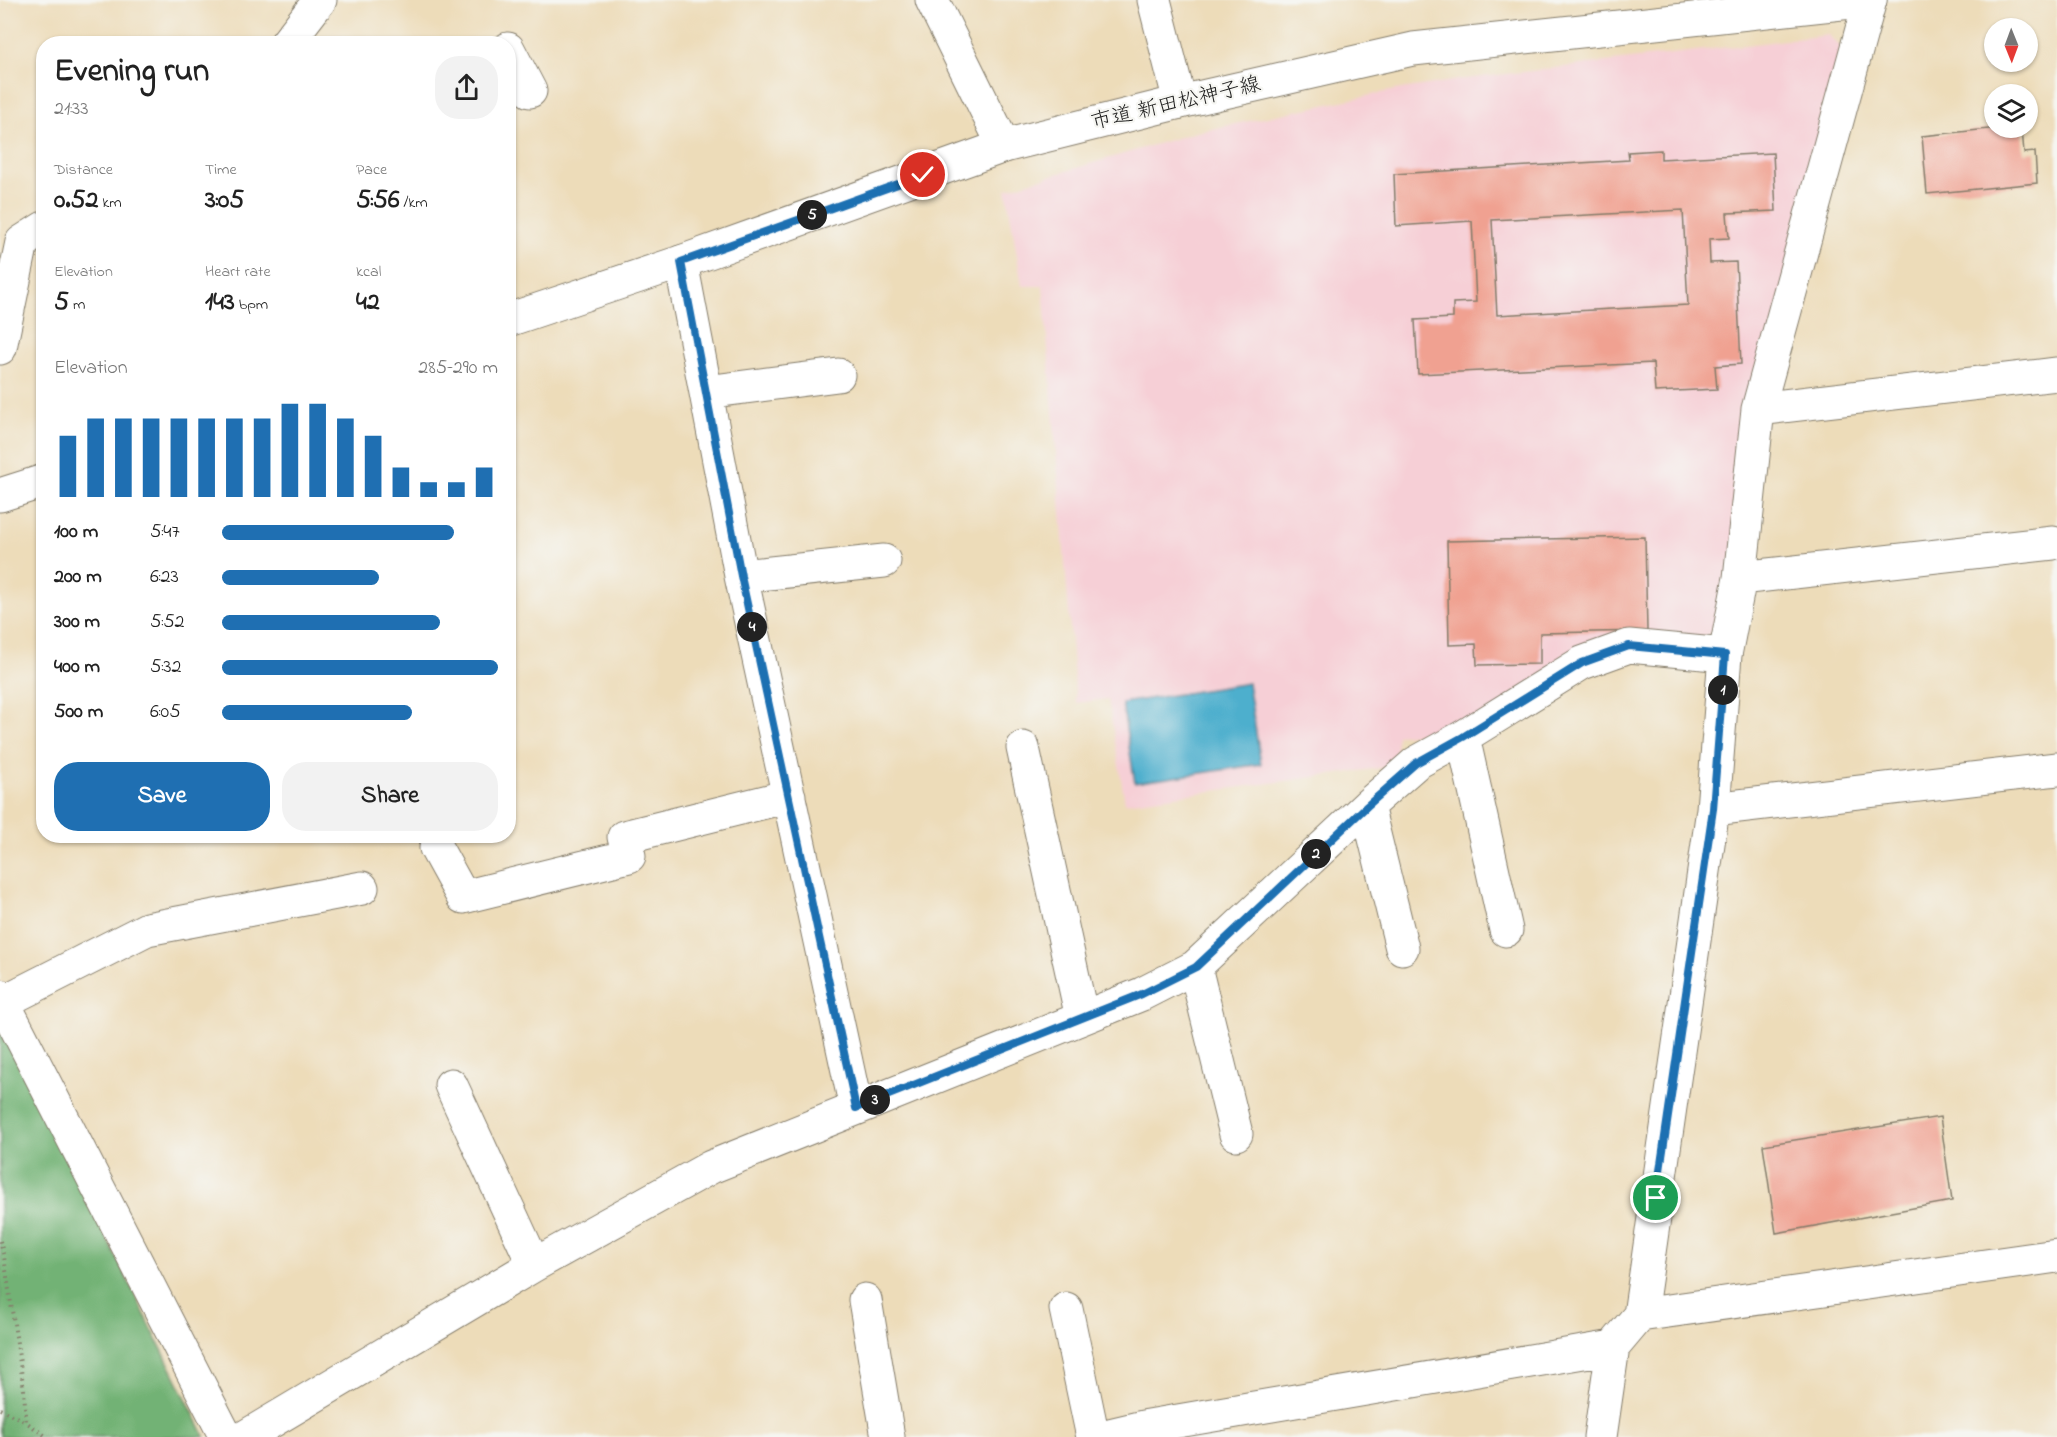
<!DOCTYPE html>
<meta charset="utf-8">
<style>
body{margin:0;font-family:"Indie Flower","Klee One",sans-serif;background:#f2f2f2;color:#222;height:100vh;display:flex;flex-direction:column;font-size:22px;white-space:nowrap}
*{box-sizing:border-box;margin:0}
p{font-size:20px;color:#767676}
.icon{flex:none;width:33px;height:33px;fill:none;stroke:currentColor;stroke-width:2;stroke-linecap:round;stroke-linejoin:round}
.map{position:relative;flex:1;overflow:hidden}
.side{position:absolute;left:36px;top:36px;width:480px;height:807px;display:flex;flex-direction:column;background:#fff;border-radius:24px;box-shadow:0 2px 4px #0004}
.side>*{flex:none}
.needle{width:39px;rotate:179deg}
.buttons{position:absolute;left:1984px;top:18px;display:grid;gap:12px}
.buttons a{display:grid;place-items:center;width:54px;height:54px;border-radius:50%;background:#fff;box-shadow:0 2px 4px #0004;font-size:30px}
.pin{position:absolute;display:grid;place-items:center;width:51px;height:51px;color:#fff;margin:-26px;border:3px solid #fff;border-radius:50%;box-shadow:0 2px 6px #0007}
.km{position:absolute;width:30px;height:30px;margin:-15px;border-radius:50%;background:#222;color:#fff;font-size:16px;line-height:30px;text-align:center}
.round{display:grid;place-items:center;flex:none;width:63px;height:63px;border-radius:24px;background:#f2f2f2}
.headline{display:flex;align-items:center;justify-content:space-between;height:102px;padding:0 18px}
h1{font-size:33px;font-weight:700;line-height:45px}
.metrics{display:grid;grid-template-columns:repeat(3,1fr);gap:9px;height:102px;padding:6px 18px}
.metrics div{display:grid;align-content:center}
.metrics b{font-size:26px;font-weight:700}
.metrics small{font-size:16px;font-weight:400}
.metrics p{font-size:16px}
.chart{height:168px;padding:12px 18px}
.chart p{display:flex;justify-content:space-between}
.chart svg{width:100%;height:108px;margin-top:6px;stroke:#1f6fb2;stroke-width:6}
.cta{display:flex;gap:12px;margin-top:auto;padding:12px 18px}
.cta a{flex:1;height:69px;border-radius:24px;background:#1f6fb2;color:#fff;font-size:24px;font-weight:700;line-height:69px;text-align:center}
.cta a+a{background:#f2f2f2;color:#222}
ul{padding:0 18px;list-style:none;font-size:20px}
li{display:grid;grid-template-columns:96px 72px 1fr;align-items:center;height:45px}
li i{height:15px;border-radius:8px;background:#1f6fb2}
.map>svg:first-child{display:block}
.built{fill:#f6cfd6}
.forest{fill:#72b274;stroke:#476748;stroke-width:1.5}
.water{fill:#4eafcd;stroke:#356674;stroke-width:1.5}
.building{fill:#f0a191;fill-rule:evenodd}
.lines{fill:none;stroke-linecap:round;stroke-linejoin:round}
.minor-casing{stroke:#847c6a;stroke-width:35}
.tertiary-casing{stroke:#847c6a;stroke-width:35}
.path{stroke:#847c6a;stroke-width:4;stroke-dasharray:1.5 4.5;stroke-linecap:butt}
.minor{stroke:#fff;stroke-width:33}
.tertiary{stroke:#fff;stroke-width:33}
.route-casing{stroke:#fff;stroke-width:12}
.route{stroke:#1f6fb2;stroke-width:8}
.labels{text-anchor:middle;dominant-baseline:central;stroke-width:4.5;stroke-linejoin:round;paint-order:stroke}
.street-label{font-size:21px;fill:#1c1c1c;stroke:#f6f6f2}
</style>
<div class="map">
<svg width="2057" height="1437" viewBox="0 0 2057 1437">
<rect width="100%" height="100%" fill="#f6f6f2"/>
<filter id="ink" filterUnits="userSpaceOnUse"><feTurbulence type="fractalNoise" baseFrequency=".0167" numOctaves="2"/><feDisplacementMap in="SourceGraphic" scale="12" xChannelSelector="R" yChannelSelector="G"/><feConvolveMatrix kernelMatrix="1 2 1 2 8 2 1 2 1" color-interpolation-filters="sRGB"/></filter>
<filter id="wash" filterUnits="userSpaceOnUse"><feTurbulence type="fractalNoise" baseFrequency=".008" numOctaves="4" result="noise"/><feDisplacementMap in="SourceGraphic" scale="24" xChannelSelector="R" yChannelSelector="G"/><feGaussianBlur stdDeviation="1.35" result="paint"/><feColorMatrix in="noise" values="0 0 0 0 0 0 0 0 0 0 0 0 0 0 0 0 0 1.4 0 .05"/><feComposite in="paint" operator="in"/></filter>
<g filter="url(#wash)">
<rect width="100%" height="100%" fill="#eddcb9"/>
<path class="built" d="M 1828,35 L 1841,47 L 1718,629 L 1691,644 L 1657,641 L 1457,731 L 1397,735 L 1395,766 L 1125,803 L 1108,699 L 1076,703 L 1043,286 L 1022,286 L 1006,189 L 1197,132 L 1395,90 L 1465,79 Z"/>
<path class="forest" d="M 0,1021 L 205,1437 L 0,1437 Z"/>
<path class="water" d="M 1248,683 L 1261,764 L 1135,783 L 1122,703 Z"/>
<g id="blocks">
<path class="building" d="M 1998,128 L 1998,131 L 2022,129 L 2024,153 L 2035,152 L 2037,183 L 1927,194 L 1922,136 Z
M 1661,150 L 1661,159 L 1773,153 L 1776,211 L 1727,213 L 1729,238 L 1709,239 L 1710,263 L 1736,262 L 1741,364 L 1715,366 L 1717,389 L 1655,392 L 1653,363 L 1418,374 L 1415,320 L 1453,318 L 1453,303 L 1476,302 L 1472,221 L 1396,226 L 1394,174 L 1629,160 L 1628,152 ZM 1683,210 L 1688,305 L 1497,315 L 1492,220 Z
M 1645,537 L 1647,631 L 1540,633 L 1540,664 L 1477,665 L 1476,644 L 1449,645 L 1447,541 Z
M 1940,1117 L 1952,1201 L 1776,1233 L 1763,1145 Z"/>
</g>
</g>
<g filter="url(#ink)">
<use href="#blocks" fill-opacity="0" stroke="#847c6a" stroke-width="1.5"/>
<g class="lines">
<defs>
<path id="minor" d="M 932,0 L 1004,146
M 1154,0 L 1180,102
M 286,44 L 320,0
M 508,49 L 530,91
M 681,262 L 741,576 L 856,1108
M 0,348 L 22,242 L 44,228
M 706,392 L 838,375
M 1758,409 L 2057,374
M 741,576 L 884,561
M 1740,578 L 2053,543
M 1463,737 L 1506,930
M 1023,748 L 1082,1018
M 1367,806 L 1402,948
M 1713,809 L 2057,769
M 436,848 L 463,897 L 629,856 L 624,837 L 789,796
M 1195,967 L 1236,1134
M 0,996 L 226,1437
M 3,1002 L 147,929 L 362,888
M 451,1085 L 534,1265
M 865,1300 L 888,1437
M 1066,1309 L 1093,1437
M 1640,1315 L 2057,1256
M 245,1437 L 534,1265 L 711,1167 L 1142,994 L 1195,967 L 1367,806 L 1416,763 L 1463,737 L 1582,663 L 1629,646 L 1725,655
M 1101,1437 L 1143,1427 L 1613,1347
M 1600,1437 L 1613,1347 L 1640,1315 L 1713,809 L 1725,655 L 1740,578 L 1758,409 L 1870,0"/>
<path id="tertiary" d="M 508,320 L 681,262 L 1004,146 L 1180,102 L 1413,49 L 1870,0
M 0,495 L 44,481"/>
</defs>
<use href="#minor" class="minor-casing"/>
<use href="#tertiary" class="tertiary-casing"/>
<path class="path" d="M 0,1241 L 4,1257 L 24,1390 L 26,1422 L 47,1437
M 0,1409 L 26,1422"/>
<use href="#minor" class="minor"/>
<use href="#tertiary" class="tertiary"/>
</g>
</g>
<g class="lines" filter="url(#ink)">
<defs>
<path id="route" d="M 923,175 L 681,262 L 741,576 L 856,1108 L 1142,994 L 1196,967 L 1367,806 L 1416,763 L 1463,737 L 1582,663 L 1629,646 L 1725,655 L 1713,809 L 1656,1198"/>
</defs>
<use href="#route" class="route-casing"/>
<use href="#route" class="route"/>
</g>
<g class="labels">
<g class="street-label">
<text transform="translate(1176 104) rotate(-13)">市道 新田松神子線</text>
</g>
</g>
</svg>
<div class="buttons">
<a><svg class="needle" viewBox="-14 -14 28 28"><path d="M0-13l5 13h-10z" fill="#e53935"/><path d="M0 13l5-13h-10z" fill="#767676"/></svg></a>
<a><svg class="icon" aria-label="layers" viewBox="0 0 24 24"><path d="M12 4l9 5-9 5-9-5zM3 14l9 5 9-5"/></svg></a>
</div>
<div class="pin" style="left:1656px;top:1198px;background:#1e9e55"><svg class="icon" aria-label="arrive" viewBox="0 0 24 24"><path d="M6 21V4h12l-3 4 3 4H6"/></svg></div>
<div class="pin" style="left:923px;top:175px;background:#d93025"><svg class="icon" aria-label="check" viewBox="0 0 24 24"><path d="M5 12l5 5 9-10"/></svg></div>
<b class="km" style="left:1723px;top:690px">1</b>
<b class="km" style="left:1316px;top:854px">2</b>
<b class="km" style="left:875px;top:1100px">3</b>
<b class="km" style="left:752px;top:627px">4</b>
<b class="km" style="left:812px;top:215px">5</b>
<section class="side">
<div class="headline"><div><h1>Evening run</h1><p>21:33</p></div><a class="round"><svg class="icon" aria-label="share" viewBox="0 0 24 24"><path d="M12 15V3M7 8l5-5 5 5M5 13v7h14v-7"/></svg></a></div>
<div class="metrics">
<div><p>Distance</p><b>0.52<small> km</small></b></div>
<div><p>Time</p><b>3:05</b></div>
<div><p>Pace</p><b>5:56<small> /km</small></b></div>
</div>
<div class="metrics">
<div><p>Elevation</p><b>5<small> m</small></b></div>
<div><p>Heart rate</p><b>143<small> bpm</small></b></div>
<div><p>kcal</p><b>42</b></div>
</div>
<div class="chart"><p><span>Elevation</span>285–290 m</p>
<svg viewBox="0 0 160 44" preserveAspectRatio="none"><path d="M5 44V19M15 44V12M25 44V12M35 44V12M45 44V12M55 44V12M65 44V12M75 44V12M85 44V6M95 44V6M105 44V12M115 44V19M125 44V32M135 44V38M145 44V38M155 44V32"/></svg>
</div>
<ul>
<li><b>100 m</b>5:47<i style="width:84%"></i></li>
<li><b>200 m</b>6:23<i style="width:57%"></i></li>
<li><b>300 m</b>5:52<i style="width:79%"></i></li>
<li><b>400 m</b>5:32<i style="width:100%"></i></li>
<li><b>500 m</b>6:05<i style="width:69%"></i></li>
</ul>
<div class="cta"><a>Save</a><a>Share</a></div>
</section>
</div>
